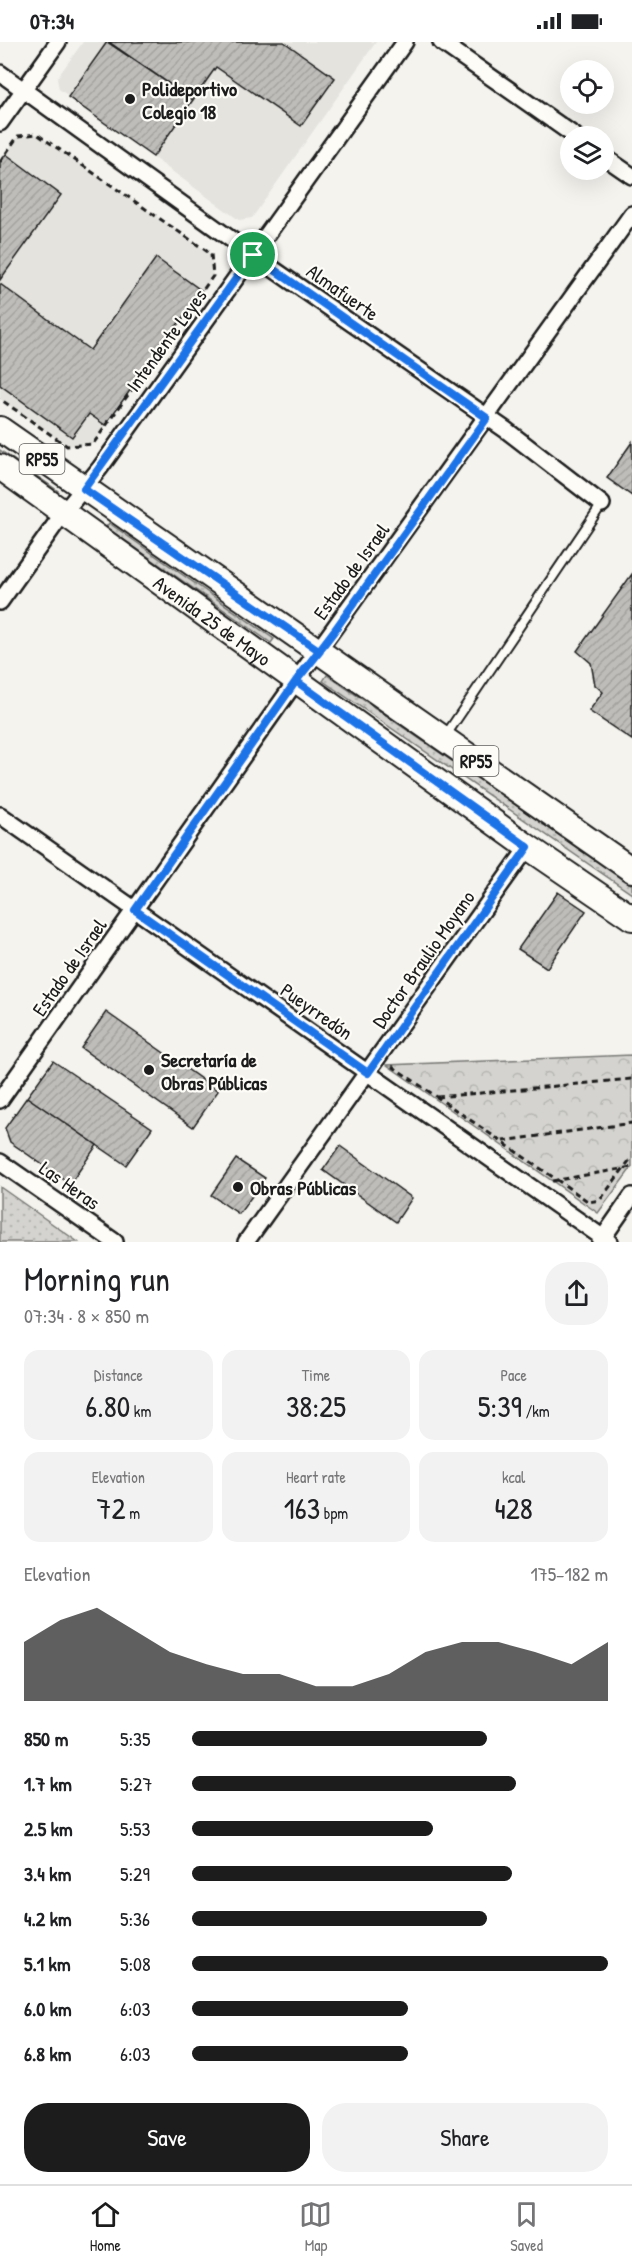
<!DOCTYPE html>
<meta charset="utf-8">
<style>
body{margin:0;font-family:"Patrick Hand",sans-serif;background:#f2f2f2;color:#202124;height:100vh;display:flex;flex-direction:column;font-size:22px;white-space:nowrap}
*{box-sizing:border-box;margin:0}
p{font-size:20px;color:#757577}
.icon{flex:none;width:33px;height:33px;fill:none;stroke:currentColor;stroke-width:2;stroke-linecap:round;stroke-linejoin:round}
.map{position:relative;height:1200px;overflow:hidden}
.panel{display:flex;flex-direction:column;background:#fff;flex:1}
.panel>*{flex:none}
.fabs{position:absolute;left:560px;top:18px;display:grid;gap:12px}
.fabs a{display:grid;place-items:center;width:54px;height:54px;border-radius:50%;background:#fff;box-shadow:0 6px 24px #0002;font-size:30px}
.pin{position:absolute;display:grid;place-items:center;width:51px;height:51px;color:#fff;margin:-26px;border:3px solid #fff;border-radius:50%;box-shadow:0 2px 6px #0007}
.round{display:grid;place-items:center;flex:none;width:63px;height:63px;border-radius:24px;background:#f2f2f2}
.overview{display:flex;align-items:center;justify-content:space-between;height:102px;padding:0 24px}
h1{font-size:33px;font-weight:600;line-height:45px}
.stats{display:grid;grid-template-columns:repeat(3,1fr);gap:9px;height:102px;padding:6px 24px}
.stats div{display:grid;align-content:center;border-radius:15px;background:#f2f2f2;text-align:center}
.stats b{font-size:30px;font-weight:600}
.stats small{font-size:16px;font-weight:400}
.stats p{font-size:16px}
.chart{height:168px;padding:12px 24px}
.chart p{display:flex;justify-content:space-between}
.chart svg{width:100%;height:108px;margin-top:6px;fill:#1c1c1c;opacity:.7}
.button{display:flex;gap:12px;margin-top:auto;padding:12px 24px}
.button a{flex:1;height:69px;border-radius:24px;background:#1c1c1c;color:#fff;font-size:24px;font-weight:600;line-height:69px;text-align:center}
.button a+a{background:#f2f2f2;color:#202124}
ul{padding:0 24px;list-style:none;font-size:20px}
li{display:grid;grid-template-columns:96px 72px 1fr;align-items:center;height:45px}
li i{height:15px;border-radius:8px;background:#1c1c1c}
.status{display:flex;justify-content:space-between;align-items:center;height:42px;padding:0 30px;background:#fff;direction:ltr}
.status svg{height:16px;fill:currentColor}
.tab-bar{display:flex;justify-content:space-around;align-items:center;height:84px;border-top:2px solid #e0e0e0;background:#fff;font-size:16px;color:#757577}
.tab-bar a{display:grid;justify-items:center;gap:3px}
.tab-bar .current{color:#1c1c1c}
.map>svg:first-child{display:block}
.built{fill:#e4e3de}
.grass{fill:url(#grass-dots);stroke:#787876;stroke-width:1.5}
.park{fill:url(#park-crowns);stroke:#787876;stroke-width:1.5}
.building{fill:url(#building-hatch);stroke:#1c1c1c;stroke-width:1.5}
.lines{fill:none;stroke-linecap:round;stroke-linejoin:round}
.service-casing{stroke:#1c1c1c;stroke-width:12}
.minor-casing{stroke:#1c1c1c;stroke-width:20}
.primary-casing{stroke:#1c1c1c;stroke-width:28}
.path{stroke:#1c1c1c;stroke-width:3;stroke-dasharray:6 4.5;stroke-linecap:butt}
.service{stroke:#fdfcf7;stroke-width:8}
.minor{stroke:#fdfcf7;stroke-width:15}
.primary{stroke:#fdfcf7;stroke-width:24}
.route-casing{stroke:#fff;stroke-width:12}
.route{stroke:#1a73e8;stroke-width:8}
.poi-dot{fill:#1c1c1c;stroke:#fdfcf7;stroke-width:2}
.labels{text-anchor:middle;dominant-baseline:central;stroke-width:4.5;stroke-linejoin:round;paint-order:stroke}
.shield{fill:#fdfcf7;stroke:#605f5e;stroke-width:1.5}
.shield-label{font-size:18px;font-weight:bold;fill:#1c1c1c}
.poi-label{font-size:20px;font-weight:bold;fill:#1c1c1c;stroke:#fdfcf7;text-anchor:start}
.street-label{font-size:20px;fill:#1c1c1c;stroke:#fdfcf7}
</style>
<div class="status"><b>07:34</b><svg viewBox="0 0 49 12"><path d="M0 12V9h3v3zM5 12V6h3v6zM10 12V3h3v9zM15 12V0h3v12zM26 1h20v11H26zM47 4h2v5h-2z"/></svg></div>
<div class="map">
<svg width="632" height="1200" viewBox="0 0 632 1200">
<defs>
<pattern id="grass-dots" width="8" height="8" patternUnits="userSpaceOnUse" patternTransform="scale(1.5)"><rect width="8" height="8" fill="#d4d3cf"/><path d="M2 2h.1M6 6h.1" fill="none" stroke="#b5b5b1" stroke-width="1.8" stroke-linecap="round"/></pattern>
<pattern id="park-crowns" width="20" height="18" patternUnits="userSpaceOnUse" patternTransform="scale(1.5)"><rect width="20" height="18" fill="#d4d3cf"/><path d="M2 6a3 3 0 1 1 6 0M12 15a3 3 0 1 1 6 0" fill="none" stroke="#b5b5b1"/></pattern>
<pattern id="building-hatch" width="6" height="6" patternUnits="userSpaceOnUse" patternTransform="scale(1.5)"><rect width="6" height="6" fill="#bebdba"/><path d="M-1 1l2-2M0 6l6-6M5 7l2-2" fill="none" stroke="#a3a29f"/></pattern>
</defs>
<rect width="100%" height="100%" fill="#f4f3ee"/>
<filter id="ink" filterUnits="userSpaceOnUse"><feTurbulence type="fractalNoise" baseFrequency=".0167" numOctaves="2"/><feDisplacementMap in="SourceGraphic" scale="12" xChannelSelector="R" yChannelSelector="G"/><feConvolveMatrix kernelMatrix="1 2 1 2 8 2 1 2 1" color-interpolation-filters="sRGB"/></filter>
<g filter="url(#ink)">
<path class="built" d="M 83,0 L 376,0 L 252,176 L 239,178 L 59,47 L 57,36 Z
M 37,92 L 211,212 L 213,234 L 93,402 L 67,404 L 0,357 L 0,120 L 18,94 Z"/>
<path class="grass" d="M 0,408 L 58,449 L 55,453 L 0,414 Z
M 109,481 L 274,597 L 271,601 L 106,485 Z
M 327,633 L 632,843 L 632,852 L 323,639 Z
M 0,1145 L 78,1200 L 0,1200 Z"/>
<path class="park" d="M 632,1013 L 632,1125 L 598,1171 L 387,1023 Z"/>
<path class="building" d="M 107,0 L 193,58 L 153,115 L 68,55 Z
M 109,0 L 284,0 L 335,36 L 301,84 L 216,25 L 193,58 Z
M 6,112 L 61,153 L 0,238 L 0,120 Z
M 156,216 L 202,249 L 105,383 L 89,372 L 72,395 L 0,343 L 0,242 L 90,308 Z
M 632,400 L 632,454 L 607,436 Z
M 632,532 L 632,698 L 589,669 L 603,650 L 595,643 L 591,621 L 577,609 Z
M 558,850 L 586,869 L 547,926 L 518,907 Z
M 106,970 L 218,1049 L 193,1085 L 81,1006 Z
M 106,970 L 218,1049 L 193,1085 L 81,1006 Z
M 53,1019 L 152,1086 L 126,1123 L 27,1055 Z
M 53,1019 L 152,1086 L 126,1123 L 27,1055 Z
M 27,1055 L 97,1103 L 70,1142 L 10,1100 L 5,1086 Z
M 340,1104 L 412,1156 L 396,1180 L 323,1128 Z
M 236,1117 L 265,1136 L 239,1172 L 211,1153 Z
M 236,1117 L 265,1136 L 239,1172 L 211,1153 Z"/>
<g class="lines">
<defs>
<path id="service" d="M 446,693 L 602,462"/>
<path id="minor" d="M 441,0 L 575,94
M 0,31 L 253,213 L 506,388 L 602,462
M 0,81 L 58,0
M 603,114 L 632,134
M 0,560 L 64,470 L 100,426 L 405,0
M 0,773 L 609,1200
M 0,1058 L 296,639 L 632,172
M 0,1120 L 115,1200
M 246,1200 L 528,805
M 600,1200 L 632,1154"/>
<g id="primary">
<path d="M 0,387 L 632,828"/>
<path id="s1" d="M 0,425 L 528,805 L 632,876"/>
</g>
</defs>
<use href="#service" class="service-casing"/>
<use href="#minor" class="minor-casing"/>
<use href="#primary" class="primary-casing"/>
<path class="path" d="M 0,120 L 18,94 L 37,92 L 211,212 L 213,234 L 93,402 L 67,404 L 0,357
M 392,1024 L 589,1160 L 600,1158 L 632,1115
M 437,1055 L 632,1037
M 503,1099 L 632,1081
M 552,1139 L 632,1125"/>
<use href="#service" class="service"/>
<use href="#minor" class="minor"/>
<use href="#primary" class="primary"/>
</g>
</g>
<g class="lines" filter="url(#ink)">
<defs>
<path id="route" d="M 253,213 L 487,376 L 334,589 L 296,639 L 135,868 L 368,1031 L 528,805 L 296,639 L 320,609 L 84,447 L 253,213"/>
</defs>
<use href="#route" class="route-casing"/>
<use href="#route" class="route"/>
</g>
<g class="poi-dot">
<circle cx="130" cy="57" r="6"/>
<circle cx="149" cy="1028" r="6"/>
<circle cx="238" cy="1145" r="6"/>
</g>
<g class="labels">
<g class="shield">
<rect x="19.5" y="402" width="45" height="30" rx="4.5"/>
<rect x="453.5" y="704" width="45" height="30" rx="4.5"/>
</g>
<g class="shield-label">
<text x="42" y="417">RP55</text>
<text x="476" y="719">RP55</text>
</g>
<g class="poi-label">
<text x="142" y="46">Polideportivo<tspan x="142" dy="23">Colegio 18</tspan></text>
<text x="161" y="1017">Secretaría de<tspan x="161" dy="23">Obras Públicas</tspan></text>
<text x="250" y="1145">Obras Públicas</text>
</g>
<g class="street-label">
<text transform="translate(343 250) rotate(35)">Almafuerte</text>
<text transform="translate(166 298) rotate(-54)">Intendente Leyes</text>
<text transform="translate(351 529) rotate(-54)">Estado de Israel</text>
<text stroke="none"><textPath href="#s1" startOffset="262">Avenida 25 de Mayo</textPath></text>
<text transform="translate(423 917) rotate(-55)">Doctor Braulio Moyano</text>
<text transform="translate(69 925) rotate(-55)">Estado de Israel</text>
<text transform="translate(317 969) rotate(35)">Pueyrredón</text>
<text transform="translate(70 1143) rotate(35)">Las Heras</text>
</g>
</g>
</svg>
<div class="fabs">
<a><svg class="icon" aria-label="locate" viewBox="0 0 24 24"><circle cx="12" cy="12" r="6"/><path d="M12 2v4M12 18v4M2 12h4M18 12h4"/></svg></a>
<a><svg class="icon" aria-label="layers" viewBox="0 0 24 24"><path d="M12 4l9 5-9 5-9-5zM3 14l9 5 9-5"/></svg></a>
</div>
<div class="pin" style="left:253px;top:213px;background:#1e9e55"><svg class="icon" aria-label="arrive" viewBox="0 0 24 24"><path d="M6 21V4h12l-3 4 3 4H6"/></svg></div>
</div>
<section class="panel">
<div class="overview"><div><h1>Morning run</h1><p>07:34 · 8 × 850 m</p></div><a class="round"><svg class="icon" aria-label="share" viewBox="0 0 24 24"><path d="M12 15V3M7 8l5-5 5 5M5 13v7h14v-7"/></svg></a></div>
<div class="stats">
<div><p>Distance</p><b>6.80<small> km</small></b></div>
<div><p>Time</p><b>38:25</b></div>
<div><p>Pace</p><b>5:39<small> /km</small></b></div>
</div>
<div class="stats">
<div><p>Elevation</p><b>72<small> m</small></b></div>
<div><p>Heart rate</p><b>163<small> bpm</small></b></div>
<div><p>kcal</p><b>428</b></div>
</div>
<div class="chart"><p><span>Elevation</span>175–182 m</p>
<svg viewBox="0 0 160 44" preserveAspectRatio="none"><path d="M0 44V20L10 11L20 6L30 15L40 24L50 29L60 33L70 33L80 38L90 38L100 33L110 24L120 20L130 20L140 24L150 29L160 20V44z"/></svg>
</div>
<ul>
<li><b>850 m</b>5:35<i style="width:71%"></i></li>
<li><b>1.7 km</b>5:27<i style="width:78%"></i></li>
<li><b>2.5 km</b>5:53<i style="width:58%"></i></li>
<li><b>3.4 km</b>5:29<i style="width:77%"></i></li>
<li><b>4.2 km</b>5:36<i style="width:71%"></i></li>
<li><b>5.1 km</b>5:08<i style="width:100%"></i></li>
<li><b>6.0 km</b>6:03<i style="width:52%"></i></li>
<li><b>6.8 km</b>6:03<i style="width:52%"></i></li>
</ul>
<div class="button"><a>Save</a><a>Share</a></div>
</section>
<nav class="tab-bar">
<a class="current"><svg class="icon" aria-label="home" viewBox="0 0 24 24"><path d="M3 11l9-7 9 7M6 9v11h12V9"/></svg>Home</a>
<a><svg class="icon" aria-label="map" viewBox="0 0 24 24"><path d="M3 6l6-2 6 2 6-2v14l-6 2-6-2-6 2zM9 4v14M15 6v14"/></svg>Map</a>
<a><svg class="icon" aria-label="saved" viewBox="0 0 24 24"><path d="M7 4h10v16l-5-4-5 4z"/></svg>Saved</a>
</nav>
